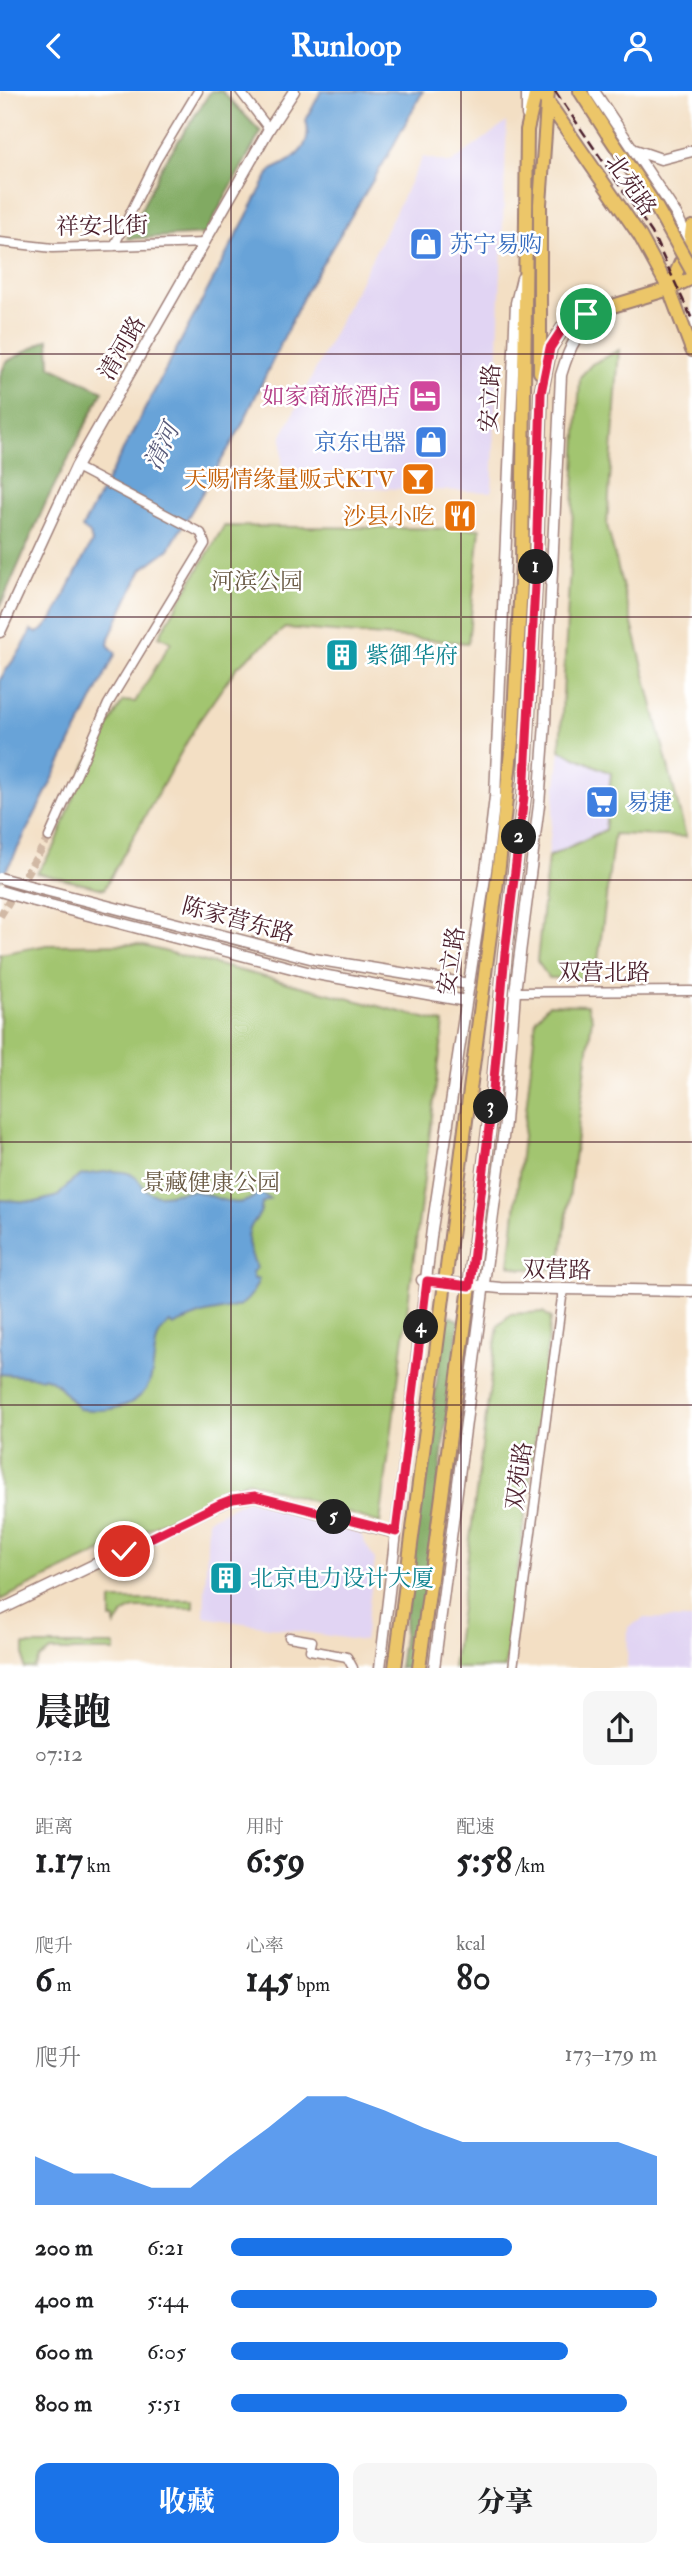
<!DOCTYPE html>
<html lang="zh">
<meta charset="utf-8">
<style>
body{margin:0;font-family:"IM FELL Double Pica","Noto Serif SC",serif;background:#f6f6f6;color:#202124;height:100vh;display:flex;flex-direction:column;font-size:26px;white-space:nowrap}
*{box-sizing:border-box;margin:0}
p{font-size:23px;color:#757577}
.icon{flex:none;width:38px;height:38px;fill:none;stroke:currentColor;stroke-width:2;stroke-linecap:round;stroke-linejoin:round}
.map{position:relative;height:1577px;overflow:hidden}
.panel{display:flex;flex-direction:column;background:#fff;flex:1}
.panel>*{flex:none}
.pin{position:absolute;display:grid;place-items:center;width:60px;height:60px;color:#fff;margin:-30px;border:4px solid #fff;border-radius:50%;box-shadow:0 2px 7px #0007}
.km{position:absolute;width:35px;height:35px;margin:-18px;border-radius:50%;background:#222;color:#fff;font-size:19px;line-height:35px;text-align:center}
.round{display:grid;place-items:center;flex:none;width:74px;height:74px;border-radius:14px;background:#f6f6f6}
.summary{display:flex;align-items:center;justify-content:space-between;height:119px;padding:0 35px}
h1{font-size:38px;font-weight:800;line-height:52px}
.figures{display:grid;grid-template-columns:repeat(3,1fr);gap:10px;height:119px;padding:7px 35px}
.figures div{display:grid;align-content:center}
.figures b{font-size:35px;font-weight:800}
.figures small{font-size:19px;font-weight:400}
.figures p{font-size:19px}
.chart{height:196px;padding:14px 35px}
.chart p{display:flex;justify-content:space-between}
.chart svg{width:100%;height:126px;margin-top:7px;fill:#1a73e8;opacity:.7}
.cta{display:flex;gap:14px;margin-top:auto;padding:14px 35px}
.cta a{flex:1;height:80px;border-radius:14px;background:#1a73e8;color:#fff;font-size:28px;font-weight:800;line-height:80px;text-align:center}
.cta a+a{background:#f6f6f6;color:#202124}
ul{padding:0 35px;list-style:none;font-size:23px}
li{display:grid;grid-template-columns:112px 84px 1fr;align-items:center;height:52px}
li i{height:18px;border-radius:9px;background:#1a73e8}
header{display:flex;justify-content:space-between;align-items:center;height:91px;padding:0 35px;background:#1a73e8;color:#fff;font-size:32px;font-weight:800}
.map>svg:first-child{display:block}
.built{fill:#e1d4f3}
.green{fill:#a2c56f;stroke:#76724d;stroke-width:2}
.forest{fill:#81aa62;stroke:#666446;stroke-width:2}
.water{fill:#68a3d8;stroke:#596182;stroke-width:2}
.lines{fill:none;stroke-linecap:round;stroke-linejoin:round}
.minor-tunnel{stroke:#d1b9a5;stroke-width:8;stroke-dasharray:8 4;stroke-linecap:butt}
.minor-casing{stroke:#9e7f78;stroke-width:11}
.tertiary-casing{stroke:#9e7f78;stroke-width:13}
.primary-casing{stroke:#9e7f78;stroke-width:16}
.minor{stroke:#fff;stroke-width:8}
.tertiary{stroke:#fff;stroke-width:10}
.primary{stroke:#ecc669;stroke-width:12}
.rail{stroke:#4a1f2b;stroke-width:2.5;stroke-dasharray:10 5;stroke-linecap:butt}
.tertiary-bridge-casing{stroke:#9e7f78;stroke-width:13;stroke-linecap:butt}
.primary-bridge-casing{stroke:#9e7f78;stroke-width:16;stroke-linecap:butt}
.tertiary-bridge{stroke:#fff;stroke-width:10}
.primary-bridge{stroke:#ecc669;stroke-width:12}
.route-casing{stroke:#fff;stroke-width:14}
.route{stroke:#e11d48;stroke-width:9}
.grid{fill:none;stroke:#4a1f2b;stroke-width:2;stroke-opacity:0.55}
.labels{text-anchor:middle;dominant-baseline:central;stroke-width:5;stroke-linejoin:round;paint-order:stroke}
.street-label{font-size:23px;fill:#4a1f2b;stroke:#fff}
.shop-label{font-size:23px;fill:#366cbe;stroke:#fff;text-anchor:start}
.hotel-label{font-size:23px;fill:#b23c85;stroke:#fff;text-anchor:end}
.food-label{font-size:23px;fill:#c56008;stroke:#fff;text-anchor:end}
.park-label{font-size:23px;fill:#695943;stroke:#fff}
.culture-label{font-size:23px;fill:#0d838f;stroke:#fff;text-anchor:start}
.water-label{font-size:24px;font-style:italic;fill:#585a79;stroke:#fff}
</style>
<header><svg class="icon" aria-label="back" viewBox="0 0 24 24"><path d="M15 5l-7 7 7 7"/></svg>Runloop<svg class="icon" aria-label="person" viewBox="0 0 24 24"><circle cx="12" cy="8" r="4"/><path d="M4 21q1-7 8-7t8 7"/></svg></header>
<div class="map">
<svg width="692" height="1577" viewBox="0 0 692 1577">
<rect width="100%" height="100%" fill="#fff"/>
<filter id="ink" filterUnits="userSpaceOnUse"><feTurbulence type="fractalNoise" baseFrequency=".0143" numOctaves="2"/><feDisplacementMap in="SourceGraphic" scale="14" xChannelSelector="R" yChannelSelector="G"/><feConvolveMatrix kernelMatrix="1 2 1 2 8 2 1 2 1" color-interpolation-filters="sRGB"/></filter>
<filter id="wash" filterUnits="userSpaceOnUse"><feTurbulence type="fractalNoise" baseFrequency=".00686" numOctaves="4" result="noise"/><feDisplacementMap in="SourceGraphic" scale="28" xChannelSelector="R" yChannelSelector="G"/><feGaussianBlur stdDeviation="1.57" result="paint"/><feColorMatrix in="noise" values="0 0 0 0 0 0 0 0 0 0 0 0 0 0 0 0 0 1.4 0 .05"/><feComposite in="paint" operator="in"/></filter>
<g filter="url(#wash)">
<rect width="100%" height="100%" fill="#f3dfc4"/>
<path class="built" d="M 507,31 L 492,401 L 282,394 L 282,345 L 423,66 L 451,72 Z
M 560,659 L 611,681 L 605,739 L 548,766 Z
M 248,1408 L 360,1443 L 375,1469 L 364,1550 L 204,1526 L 208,1428 Z
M 645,1527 L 692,1528 L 692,1577 L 627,1577 L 628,1536 Z"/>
<path class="green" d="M 619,259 L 607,434 L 686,746 L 614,743 L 596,887 L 549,887 L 537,870 L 548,766 L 605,739 L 611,682 L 560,659 L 580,286 L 592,273 Z
M 224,435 L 480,438 L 468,552 L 285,537 L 237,576 L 197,633 L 104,798 L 37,782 L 55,755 L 86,673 L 123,610 L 135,611 L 171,551 L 159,545 Z
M 136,853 L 444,932 L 380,1432 L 248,1390 L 0,1509 L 0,863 L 47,854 Z
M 549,913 L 587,914 L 592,927 L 560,1178 L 521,1178 L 509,1174 L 536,928 Z
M 543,1221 L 551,1227 L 505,1577 L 453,1577 L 498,1234 L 511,1223 Z
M 111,1509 L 194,1509 L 194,1517 L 134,1517 L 124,1522 L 115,1535 L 115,1528 L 111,1528 Z
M 24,1554 L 115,1554 L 115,1560 L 51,1560 L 39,1568 L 34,1577 L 24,1577 Z"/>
<path class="forest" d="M 211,0 L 222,0 L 261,41 L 205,143 L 127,148 L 162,75 Z
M 49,248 L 50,275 L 103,300 L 46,411 L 0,516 L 0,285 L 6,271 Z
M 450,1225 L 459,1230 L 415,1577 L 399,1577 L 445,1228 Z"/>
<path class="water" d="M 321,0 L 423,0 L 387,66 L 306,200 L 240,338 L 169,458 L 142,478 L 109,547 L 108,554 L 116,562 L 13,767 L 0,789 L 0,589 C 9,572 25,558 31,539 L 37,542 L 43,539 L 52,529 L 92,451 L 90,443 L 82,437 L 271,79 C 293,70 314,56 306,29 Z
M 112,1080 C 119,1081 128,1080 134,1085 C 142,1091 143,1100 153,1103 C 166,1107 179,1099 192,1100 C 216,1102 237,1125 259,1101 L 270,1108 L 262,1112 C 261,1123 259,1124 253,1132 C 243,1147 250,1162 257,1177 L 252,1181 L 254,1188 L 259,1188 C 248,1217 238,1216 211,1221 C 198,1223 185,1230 173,1235 L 170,1232 C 142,1250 167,1292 132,1311 C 114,1320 99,1320 79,1318 L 56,1292 L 46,1287 L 0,1283 L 0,1109 L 36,1111 L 58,1105 L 71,1091 L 82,1084 Z"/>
</g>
<g filter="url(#ink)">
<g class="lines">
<path class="minor-tunnel" d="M 0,825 L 49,746"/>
<defs>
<path id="minor" d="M 240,0 L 269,38
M 0,151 L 53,157 L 205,152
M 114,155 L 156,70 L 198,0
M 49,746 L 108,613 L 205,453 L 201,442 L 76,376
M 515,901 L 692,900
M 289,1546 L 312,1550 L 310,1559 L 347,1566 L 353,1577
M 513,1577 L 563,1199"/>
<path id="tertiary" d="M 527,0 L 527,24
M 594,0 L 676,123 L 690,152
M 632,58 L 661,68 L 692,60
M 0,541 L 76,376 L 269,38 L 294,0
M 33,796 L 314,868 L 469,893
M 27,808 L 311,882 L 466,910
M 422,1189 L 500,1197 L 692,1200
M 0,1519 L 220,1413 L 233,1408 L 255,1405 L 396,1442
M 380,1577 L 432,1138 L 487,773 L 495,706 L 516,212 L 522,187
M 434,1577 L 505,1031 L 515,901 L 539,714 L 545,632 L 561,284 C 570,254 577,239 603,221"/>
<path id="primary" d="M 536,0 L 547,10 L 640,145 L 669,198 L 692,259
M 580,0 L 607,42
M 669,198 L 690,151 L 692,136
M 540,281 L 540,113 L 548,0
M 395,1577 L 499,775 L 513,641 L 522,473 L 527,39 L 536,0
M 419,1577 L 470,1195 L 492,1011 L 505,862 L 524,706 L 536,475 L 541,302 L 550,257 L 563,237 L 586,223 L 669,198 L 692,187"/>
</defs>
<use href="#minor" class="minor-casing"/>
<use href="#tertiary" class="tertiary-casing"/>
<use href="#primary" class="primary-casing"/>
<use href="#minor" class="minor"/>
<use href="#tertiary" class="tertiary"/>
<use href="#primary" class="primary"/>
<path class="rail" d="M 555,0 L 652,142 L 692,228"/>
<defs>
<path id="tertiary-bridge" d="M 0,787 L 33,796
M 0,800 L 27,808"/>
<path id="primary-bridge" d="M 607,42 L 655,114 L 692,180"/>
</defs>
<use href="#tertiary-bridge" class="tertiary-bridge-casing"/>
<use href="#primary-bridge" class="primary-bridge-casing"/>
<use href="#tertiary-bridge" class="tertiary-bridge"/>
<use href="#primary-bridge" class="primary-bridge"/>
</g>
</g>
<g class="lines" filter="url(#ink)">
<defs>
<path id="route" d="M 124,1460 L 220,1413 L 233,1408 L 255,1405 L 396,1441 L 427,1190 L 470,1195 L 492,1011 L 505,862 L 524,706 L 536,475 L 541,302 L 550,257 L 563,237 L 586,223"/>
</defs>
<use href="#route" class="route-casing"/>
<use href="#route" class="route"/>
</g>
<path class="grid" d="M 231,0 L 231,1577M 461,0 L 461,1577M 0,263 L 692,263M 0,526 L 692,526M 0,789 L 692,789M 0,1051 L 692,1051M 0,1314 L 692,1314"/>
<defs>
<symbol id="shop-square" viewBox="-11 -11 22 22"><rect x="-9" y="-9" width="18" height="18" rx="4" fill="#3f7fe0" stroke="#fff"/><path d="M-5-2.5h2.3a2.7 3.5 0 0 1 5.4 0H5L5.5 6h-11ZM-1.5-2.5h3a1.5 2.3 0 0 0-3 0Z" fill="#fff"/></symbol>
<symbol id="hotel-square" viewBox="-11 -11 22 22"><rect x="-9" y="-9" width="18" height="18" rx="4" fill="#d1479c" stroke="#fff"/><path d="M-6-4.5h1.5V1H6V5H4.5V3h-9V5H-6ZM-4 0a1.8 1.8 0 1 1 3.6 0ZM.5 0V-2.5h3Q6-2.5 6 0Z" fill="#fff"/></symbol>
<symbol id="bar-square" viewBox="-11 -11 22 22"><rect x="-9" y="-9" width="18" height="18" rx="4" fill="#e8710a" stroke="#fff"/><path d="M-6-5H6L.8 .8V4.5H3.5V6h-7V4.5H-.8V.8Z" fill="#fff"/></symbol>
<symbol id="restaurant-square" viewBox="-11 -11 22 22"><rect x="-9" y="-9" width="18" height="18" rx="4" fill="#e8710a" stroke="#fff"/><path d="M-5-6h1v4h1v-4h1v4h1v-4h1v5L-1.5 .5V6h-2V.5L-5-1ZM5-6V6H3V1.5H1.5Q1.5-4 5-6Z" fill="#fff"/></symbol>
<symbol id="building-square" viewBox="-11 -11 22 22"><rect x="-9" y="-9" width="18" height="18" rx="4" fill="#0f9aa8" stroke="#fff"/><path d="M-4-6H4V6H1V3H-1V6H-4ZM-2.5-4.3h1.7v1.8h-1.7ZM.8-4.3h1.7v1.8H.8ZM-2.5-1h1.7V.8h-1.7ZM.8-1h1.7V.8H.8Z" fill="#fff"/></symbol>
<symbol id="supermarket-square" viewBox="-11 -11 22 22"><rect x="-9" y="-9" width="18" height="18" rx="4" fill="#3f7fe0" stroke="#fff"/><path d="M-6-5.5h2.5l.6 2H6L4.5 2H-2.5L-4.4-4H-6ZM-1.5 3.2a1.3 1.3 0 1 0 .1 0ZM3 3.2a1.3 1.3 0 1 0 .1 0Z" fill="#fff"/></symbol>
</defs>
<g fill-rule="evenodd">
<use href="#shop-square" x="407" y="134" width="38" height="38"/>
<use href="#hotel-square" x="406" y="286" width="38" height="38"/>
<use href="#shop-square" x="412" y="332" width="38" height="38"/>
<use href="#bar-square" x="399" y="369" width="38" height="38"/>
<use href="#restaurant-square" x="441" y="406" width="38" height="38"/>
<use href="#building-square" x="323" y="545" width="38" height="38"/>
<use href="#supermarket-square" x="583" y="692" width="38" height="38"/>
<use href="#building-square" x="207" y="1468" width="38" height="38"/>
</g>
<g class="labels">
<g class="street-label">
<text transform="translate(631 94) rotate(55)">北苑路</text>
<text transform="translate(102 135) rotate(-1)">祥安北街</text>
<text transform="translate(122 257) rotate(-60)">清河路</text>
<text transform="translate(490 307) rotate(-87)">安立路</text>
<text transform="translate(238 829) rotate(15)">陈家营东路</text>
<text transform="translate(451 870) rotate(-81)">安立路</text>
<text x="604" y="881">双营北路</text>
<text transform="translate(557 1179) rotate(1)">双营路</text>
<text transform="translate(519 1385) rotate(-82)">双苑路</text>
</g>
<g class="shop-label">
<text x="450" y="153">苏宁易购</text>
<text x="406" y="351" text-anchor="end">京东电器</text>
<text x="626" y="711">易捷</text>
</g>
<g class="hotel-label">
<text x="400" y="305">如家商旅酒店</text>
</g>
<g class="food-label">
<text x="394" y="388">天赐情缘量贩式KTV</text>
<text x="435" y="425">沙县小吃</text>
</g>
<g class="park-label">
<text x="257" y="490">河滨公园</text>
<text x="211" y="1091">景藏健康公园</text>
</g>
<g class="culture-label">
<text x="366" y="564">紫御华府</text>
<text x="250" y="1487">北京电力设计大厦</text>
</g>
<g class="water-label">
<text transform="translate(162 356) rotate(-64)">清河</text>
</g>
</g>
</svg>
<div class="pin" style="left:586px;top:223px;background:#1e9e55"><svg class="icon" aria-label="arrive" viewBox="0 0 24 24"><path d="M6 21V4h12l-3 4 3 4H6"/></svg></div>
<div class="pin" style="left:124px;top:1460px;background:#d93025"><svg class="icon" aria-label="check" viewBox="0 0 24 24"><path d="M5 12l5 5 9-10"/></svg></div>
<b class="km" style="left:536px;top:476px">1</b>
<b class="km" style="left:519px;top:746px">2</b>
<b class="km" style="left:491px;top:1016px">3</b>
<b class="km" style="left:421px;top:1236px">4</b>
<b class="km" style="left:334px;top:1426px">5</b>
</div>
<section class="panel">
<div class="summary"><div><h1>晨跑</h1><p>07:12</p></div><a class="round"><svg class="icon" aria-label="share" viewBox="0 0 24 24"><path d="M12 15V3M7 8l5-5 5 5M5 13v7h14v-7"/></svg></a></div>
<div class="figures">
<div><p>距离</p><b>1.17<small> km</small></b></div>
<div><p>用时</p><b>6:59</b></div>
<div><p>配速</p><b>5:58<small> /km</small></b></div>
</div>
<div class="figures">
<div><p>爬升</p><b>6<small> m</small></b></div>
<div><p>心率</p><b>145<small> bpm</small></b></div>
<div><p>kcal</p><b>80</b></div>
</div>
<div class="chart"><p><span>爬升</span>173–179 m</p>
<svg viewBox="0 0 160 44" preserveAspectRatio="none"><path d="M0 44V27L10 33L20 33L30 38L40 38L50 27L60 17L70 6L80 6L90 11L100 17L110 22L120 22L130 22L140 22L150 22L160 27V44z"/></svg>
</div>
<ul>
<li><b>200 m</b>6:21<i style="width:66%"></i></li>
<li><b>400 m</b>5:44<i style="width:100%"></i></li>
<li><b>600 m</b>6:05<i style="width:79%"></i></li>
<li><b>800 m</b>5:51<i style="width:93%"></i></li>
</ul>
<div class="cta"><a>收藏</a><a>分享</a></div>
</section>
